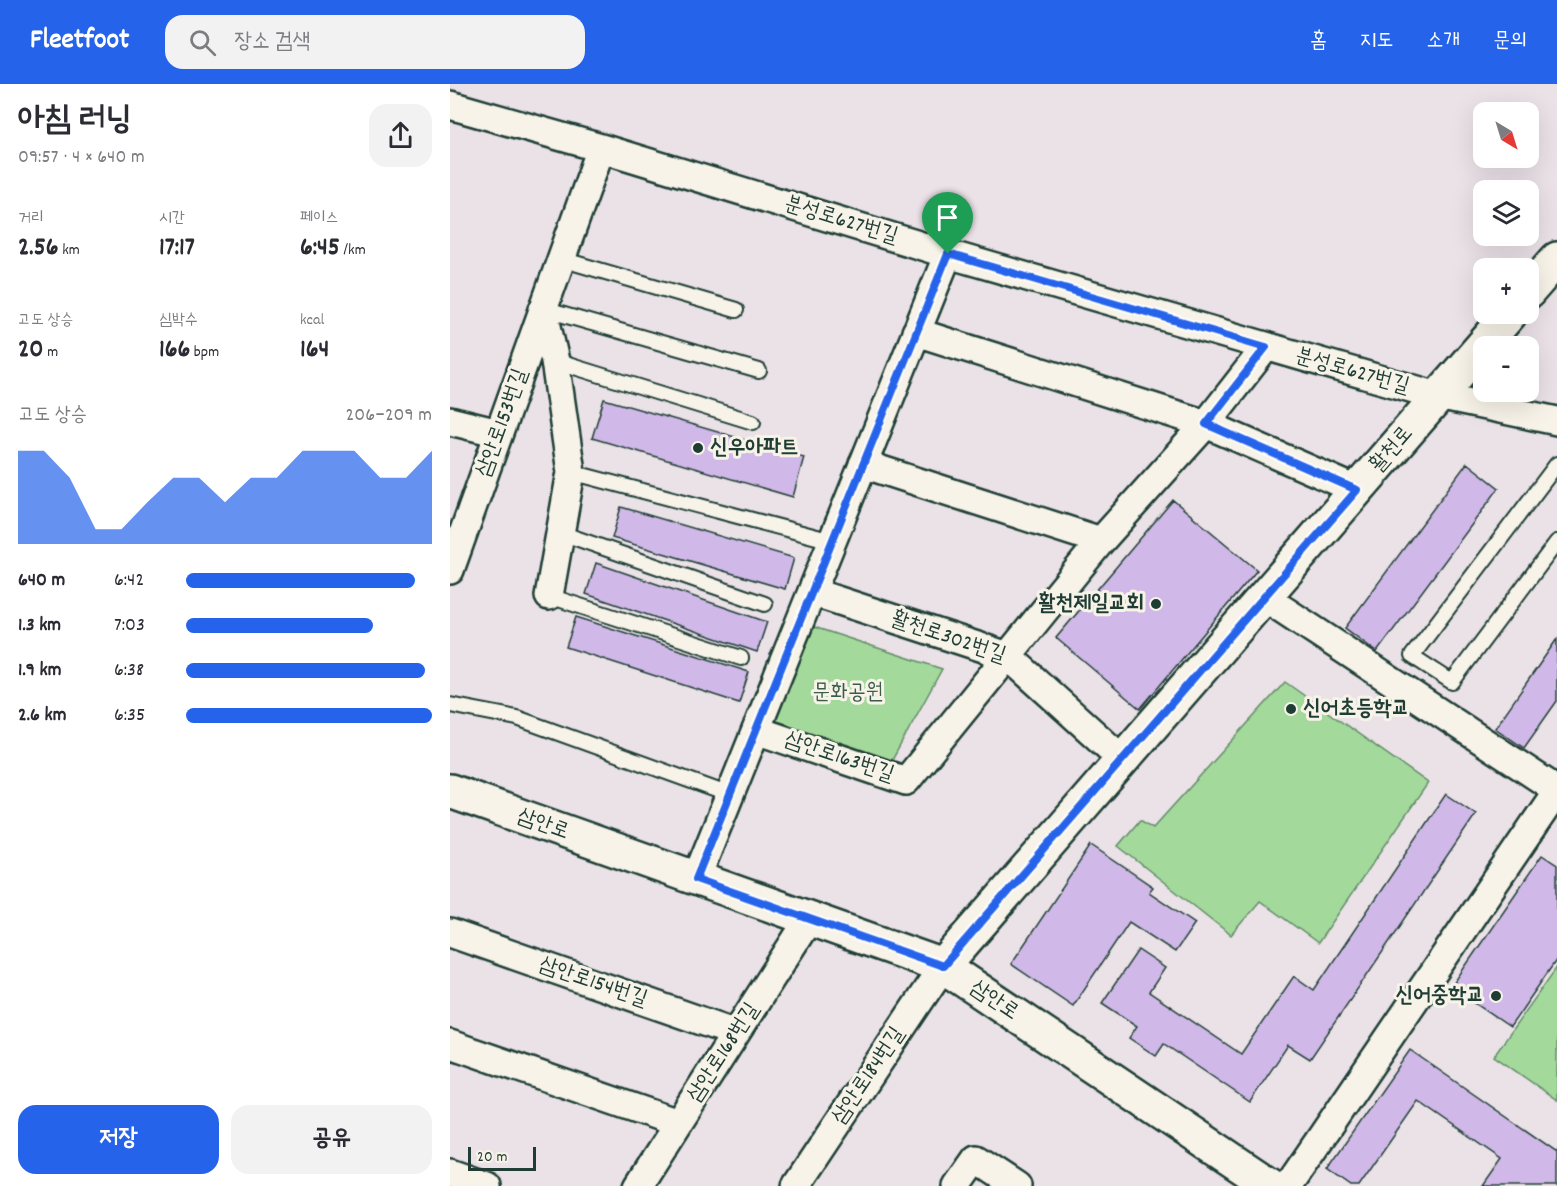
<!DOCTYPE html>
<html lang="ko">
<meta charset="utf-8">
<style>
body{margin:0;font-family:Dekko,"Poor Story",sans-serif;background:#f2f2f3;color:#2b2b33;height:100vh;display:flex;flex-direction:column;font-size:22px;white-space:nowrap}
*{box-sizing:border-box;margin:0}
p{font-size:20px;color:#7c7c81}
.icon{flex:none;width:33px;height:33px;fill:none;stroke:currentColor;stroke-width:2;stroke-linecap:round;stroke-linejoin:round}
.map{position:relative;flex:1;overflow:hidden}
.drawer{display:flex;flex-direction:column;background:#fff;width:450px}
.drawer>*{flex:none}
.needle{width:39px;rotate:142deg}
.tools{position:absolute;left:1023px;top:18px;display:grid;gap:12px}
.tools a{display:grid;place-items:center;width:66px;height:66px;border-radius:12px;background:#fff;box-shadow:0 6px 24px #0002;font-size:30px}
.scale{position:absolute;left:18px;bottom:15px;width:68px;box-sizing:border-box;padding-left:6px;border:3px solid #1f3d34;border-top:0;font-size:16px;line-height:21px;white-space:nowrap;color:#1f3d34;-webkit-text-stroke:4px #f7f3e8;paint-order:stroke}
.pin{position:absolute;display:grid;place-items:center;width:51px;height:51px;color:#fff;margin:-62px -26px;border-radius:50% 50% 50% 0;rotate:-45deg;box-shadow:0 0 6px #0007}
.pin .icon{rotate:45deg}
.round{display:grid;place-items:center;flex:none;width:63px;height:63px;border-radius:18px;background:#f2f2f3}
.summary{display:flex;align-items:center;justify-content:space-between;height:102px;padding:0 18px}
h1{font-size:33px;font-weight:700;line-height:45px}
.stats{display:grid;grid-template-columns:repeat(3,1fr);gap:9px;height:102px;padding:6px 18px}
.stats div{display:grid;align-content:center}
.stats b{font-size:26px;font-weight:700}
.stats small{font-size:16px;font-weight:400}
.stats p{font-size:16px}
.chart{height:168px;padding:12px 18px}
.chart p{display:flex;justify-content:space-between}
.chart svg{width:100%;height:108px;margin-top:6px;fill:#2563eb;opacity:.7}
.action{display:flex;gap:12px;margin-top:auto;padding:12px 18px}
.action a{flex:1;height:69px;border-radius:18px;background:#2563eb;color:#fff;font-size:24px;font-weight:700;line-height:69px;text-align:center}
.action a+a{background:#f2f2f3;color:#2b2b33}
ul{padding:0 18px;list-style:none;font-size:20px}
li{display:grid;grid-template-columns:96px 72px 1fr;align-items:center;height:45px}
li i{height:15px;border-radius:8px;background:#2563eb}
header{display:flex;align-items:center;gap:36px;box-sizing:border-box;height:84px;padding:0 30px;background:#2563eb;color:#fff}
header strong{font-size:28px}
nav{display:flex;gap:33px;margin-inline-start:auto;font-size:21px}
.search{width:420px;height:54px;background:#f2f2f3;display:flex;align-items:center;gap:15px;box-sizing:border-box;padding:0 21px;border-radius:18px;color:#7c7c81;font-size:22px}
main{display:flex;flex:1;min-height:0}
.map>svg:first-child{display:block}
.green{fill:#a4d99c;stroke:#628b68;stroke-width:1.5}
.building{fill:#d0b9e8;stroke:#1f3d34;stroke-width:1.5}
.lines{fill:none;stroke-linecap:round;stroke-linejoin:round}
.lane-casing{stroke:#1f3d34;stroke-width:18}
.street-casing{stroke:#1f3d34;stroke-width:32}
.secondary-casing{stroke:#1f3d34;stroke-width:38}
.lane{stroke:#f7f3e8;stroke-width:14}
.street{stroke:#f7f3e8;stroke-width:27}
.secondary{stroke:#f7f3e8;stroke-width:33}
.route-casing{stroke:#fff;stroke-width:12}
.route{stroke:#2563eb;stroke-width:8}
.poi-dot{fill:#1f3d34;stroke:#f7f3e8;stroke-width:2}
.labels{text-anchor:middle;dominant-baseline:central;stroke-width:6;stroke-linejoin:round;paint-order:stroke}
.street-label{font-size:22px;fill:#1f3d34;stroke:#f7f3e8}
.poi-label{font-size:22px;font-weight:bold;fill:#1f3d34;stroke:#f7f3e8;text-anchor:start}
.park-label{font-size:22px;fill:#3a5c49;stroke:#f7f3e8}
</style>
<header>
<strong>Fleetfoot</strong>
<div class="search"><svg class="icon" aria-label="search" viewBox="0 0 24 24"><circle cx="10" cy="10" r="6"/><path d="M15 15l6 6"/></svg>장소 검색</div>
<nav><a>홈</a><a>지도</a><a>소개</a><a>문의</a></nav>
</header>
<main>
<section class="drawer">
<div class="summary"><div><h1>아침 러닝</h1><p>09:57 · 4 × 640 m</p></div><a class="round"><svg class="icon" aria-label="share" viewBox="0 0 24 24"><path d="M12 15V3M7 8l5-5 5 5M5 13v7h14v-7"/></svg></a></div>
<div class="stats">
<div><p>거리</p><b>2.56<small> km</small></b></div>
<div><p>시간</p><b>17:17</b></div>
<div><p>페이스</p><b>6:45<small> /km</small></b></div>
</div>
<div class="stats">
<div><p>고도 상승</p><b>20<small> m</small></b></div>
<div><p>심박수</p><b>166<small> bpm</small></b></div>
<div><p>kcal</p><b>164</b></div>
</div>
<div class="chart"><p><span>고도 상승</span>206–209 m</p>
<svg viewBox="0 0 160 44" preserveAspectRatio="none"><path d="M0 44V6L10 6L20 17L30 38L40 38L50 27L60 17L70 17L80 27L90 17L100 17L110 6L120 6L130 6L140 17L150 17L160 6V44z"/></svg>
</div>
<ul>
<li><b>640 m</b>6:42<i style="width:93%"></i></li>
<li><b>1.3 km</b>7:03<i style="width:76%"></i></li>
<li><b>1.9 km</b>6:38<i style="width:97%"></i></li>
<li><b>2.6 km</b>6:35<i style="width:100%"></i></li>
</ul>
<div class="action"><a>저장</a><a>공유</a></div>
</section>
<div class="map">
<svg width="1107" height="1102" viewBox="0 0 1107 1102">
<rect width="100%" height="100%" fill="#ebe2e8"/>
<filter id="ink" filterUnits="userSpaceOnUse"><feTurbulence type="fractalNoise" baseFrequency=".0167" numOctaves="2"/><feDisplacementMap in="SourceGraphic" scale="12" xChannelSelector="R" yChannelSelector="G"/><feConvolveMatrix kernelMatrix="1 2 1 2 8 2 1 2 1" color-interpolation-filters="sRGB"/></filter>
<g filter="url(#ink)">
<path class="green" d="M 364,543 L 492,585 L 441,678 L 322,640 Z
M 835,598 L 978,699 L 868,859 L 810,817 L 781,851 L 668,762 L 690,736 L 703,744 Z
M 1107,883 L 1107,1016 L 1044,972 Z"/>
<path class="building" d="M 154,315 L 354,373 L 343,413 L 142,354 Z
M 1017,379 L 1049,404 L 927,568 L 895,544 Z
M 723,416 L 807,486 L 690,625 L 606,554 Z
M 171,423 L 344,474 L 335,505 L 162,454 Z
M 146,479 L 317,538 L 307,568 L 136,510 Z
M 126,533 L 299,588 L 289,619 L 116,563 Z
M 1107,555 L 1107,617 L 1074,664 L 1045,644 Z
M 996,710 L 1026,730 L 860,975 L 838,961 L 800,1018 L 714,960 L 706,972 L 679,954 L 687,942 L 652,919 L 688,866 L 715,884 L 699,908 L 791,970 L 844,892 L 864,906 Z
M 641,761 L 703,803 L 699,808 L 745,839 L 725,868 L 679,838 L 623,922 L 561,880 Z
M 1092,771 L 1107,781 L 1107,875 L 1060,943 L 1001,903 Z
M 960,966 L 1107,1068 L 1107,1102 L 1033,1102 L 1052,1075 L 968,1017 L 909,1102 L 901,1102 L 877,1085 Z"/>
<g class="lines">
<defs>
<path id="lane" d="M 111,175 L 286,226
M 93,225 L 309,287
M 105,277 L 303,338
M 1107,380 L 962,572 L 1002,598 L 1107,458
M 121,388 L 382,457
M 111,449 L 315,520
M 99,512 L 291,574
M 0,621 L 67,634 L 280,711"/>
<path id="street" d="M 0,21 L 151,64 L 498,170 L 988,312 L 1107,337
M 93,225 L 105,277 L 121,388 L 99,512
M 466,248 L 756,340 L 907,406
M 0,337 L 49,349
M 413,380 L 651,457
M 0,486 L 151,64
M 362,508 L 558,572 L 673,676
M 814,513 L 1107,706
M 306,646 L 456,697 L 651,457 L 756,340 L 816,263
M 246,795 L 498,170
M 0,849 L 286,949
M 0,960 L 228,1039
M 0,1089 L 37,1102
M 188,1102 L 359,835
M 346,1102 L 493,882
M 507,1102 L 526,1075 L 567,1102
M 838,1102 L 1107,707"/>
<path id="secondary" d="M 1078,208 L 1107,175
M 0,707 L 493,882 L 821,1102
M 493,882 L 1060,230"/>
</defs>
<use href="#lane" class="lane-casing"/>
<use href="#street" class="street-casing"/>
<use href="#secondary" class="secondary-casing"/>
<use href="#lane" class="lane"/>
<use href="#street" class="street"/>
<use href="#secondary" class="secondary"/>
</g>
</g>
<g class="lines" filter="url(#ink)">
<defs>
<path id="route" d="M 498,170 L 816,263 L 756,340 L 907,406 L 493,882 L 246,795 Z"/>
</defs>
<use href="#route" class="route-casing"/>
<use href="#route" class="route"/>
</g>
<g class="poi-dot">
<circle cx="248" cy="364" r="6"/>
<circle cx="706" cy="520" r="6"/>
<circle cx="841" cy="625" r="6"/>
<circle cx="1046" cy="912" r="6"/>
</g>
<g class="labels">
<g class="street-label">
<text transform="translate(391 137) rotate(17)">분성로627번길</text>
<text transform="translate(902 288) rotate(16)">분성로627번길</text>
<text transform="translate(53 339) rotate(-70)">삼안로153번길</text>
<text transform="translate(942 366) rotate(-49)">활천로</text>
<text transform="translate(498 554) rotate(19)">활천로302번길</text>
<text transform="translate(389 674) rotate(19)">삼안로163번길</text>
<text transform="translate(93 741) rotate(20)">삼안로</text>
<text transform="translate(143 899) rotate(19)">삼안로154번길</text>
<text transform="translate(544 917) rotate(34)">삼안로</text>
<text transform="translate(274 969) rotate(-57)">삼안로168번길</text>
<text transform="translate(419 992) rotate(-56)">삼안로184번길</text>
</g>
<g class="poi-label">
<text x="260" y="364">신우아파트</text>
<text x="694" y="520" text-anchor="end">활천제일교회</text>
<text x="853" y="625">신어초등학교</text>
<text x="1034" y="912" text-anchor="end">신어중학교</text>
</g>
<g class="park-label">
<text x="398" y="609">문화공원</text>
</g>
</g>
</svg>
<div class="tools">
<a><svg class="needle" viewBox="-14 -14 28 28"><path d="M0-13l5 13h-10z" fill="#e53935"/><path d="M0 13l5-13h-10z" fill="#7c7c81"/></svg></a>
<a><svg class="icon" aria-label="layers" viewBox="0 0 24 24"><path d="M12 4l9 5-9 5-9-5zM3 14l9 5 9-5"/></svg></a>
<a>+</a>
<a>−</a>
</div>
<div class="scale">20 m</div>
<div class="pin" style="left:498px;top:170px;background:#1e9e55"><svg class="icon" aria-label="arrive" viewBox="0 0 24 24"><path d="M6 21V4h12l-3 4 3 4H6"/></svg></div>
</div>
</main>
